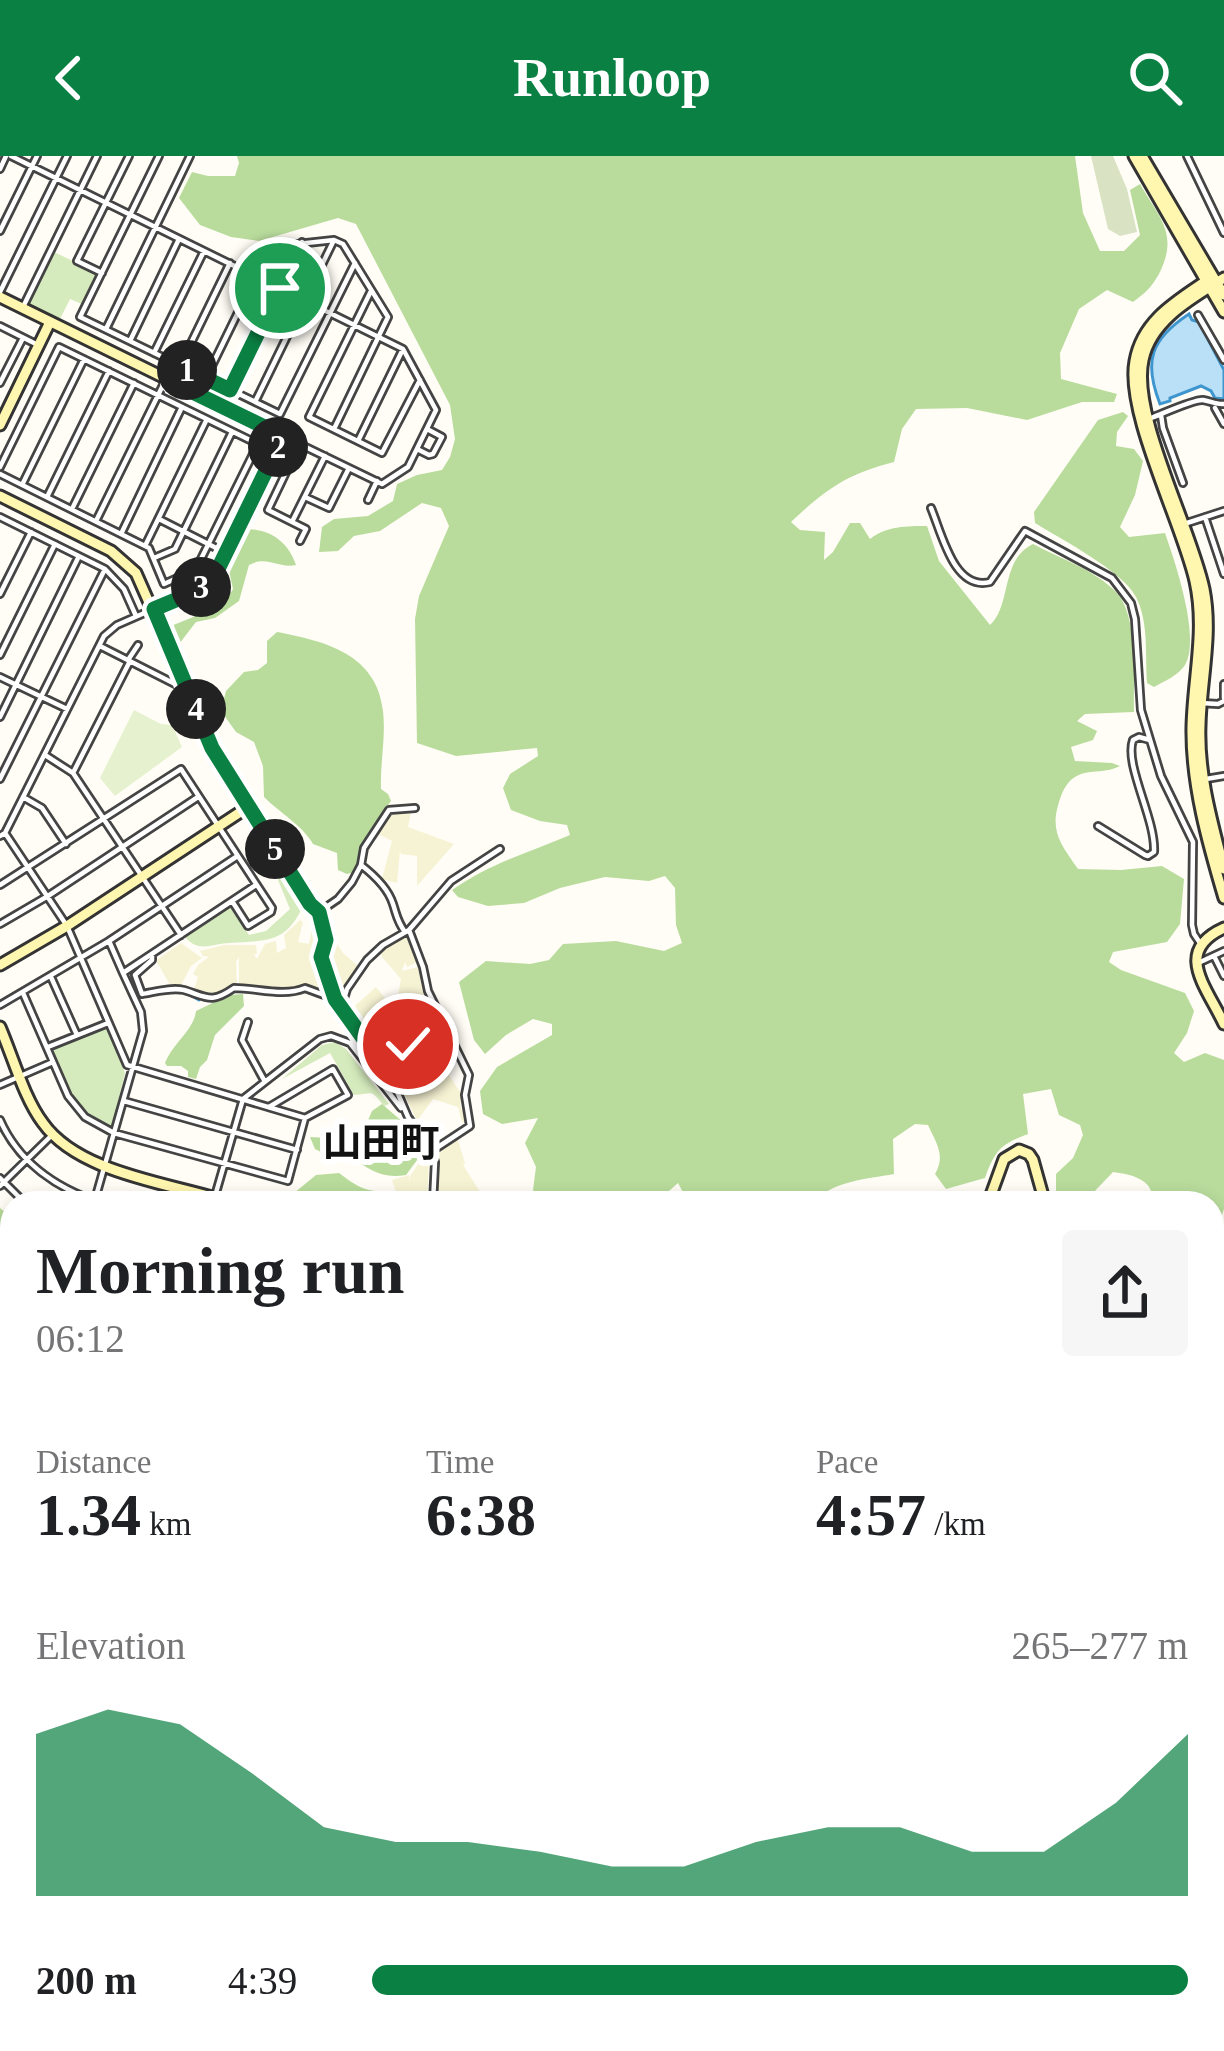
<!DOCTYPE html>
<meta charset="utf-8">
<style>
body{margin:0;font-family:"Times New Roman","Noto Sans JP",serif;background:#f6f6f6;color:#202124;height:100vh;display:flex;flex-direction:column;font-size:45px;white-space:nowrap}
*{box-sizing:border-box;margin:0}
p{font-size:39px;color:#757577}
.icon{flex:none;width:66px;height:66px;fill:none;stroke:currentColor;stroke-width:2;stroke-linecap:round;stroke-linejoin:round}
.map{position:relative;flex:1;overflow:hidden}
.details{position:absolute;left:0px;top:1035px;width:1224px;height:861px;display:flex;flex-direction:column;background:#fff;border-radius:36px 36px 0 0;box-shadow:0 6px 18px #0003}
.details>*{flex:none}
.pin{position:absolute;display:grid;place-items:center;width:102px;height:102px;color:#fff;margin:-51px;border:6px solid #fff;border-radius:50%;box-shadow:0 3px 12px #0007}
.km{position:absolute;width:60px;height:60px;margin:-30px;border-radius:50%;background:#222;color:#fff;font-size:33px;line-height:60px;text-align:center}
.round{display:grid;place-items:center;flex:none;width:126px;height:126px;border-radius:12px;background:#f6f6f6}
.summary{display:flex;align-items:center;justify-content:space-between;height:204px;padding:0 36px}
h1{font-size:66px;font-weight:600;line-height:90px}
.figures{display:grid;grid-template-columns:repeat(3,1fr);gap:18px;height:204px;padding:12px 36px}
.figures div{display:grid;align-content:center}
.figures b{font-size:60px;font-weight:600}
.figures small{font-size:33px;font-weight:400}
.figures p{font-size:33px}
.chart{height:336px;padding:24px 36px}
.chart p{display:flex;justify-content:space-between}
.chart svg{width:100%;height:216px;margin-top:12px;fill:#0b8043;opacity:.7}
ul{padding:0 36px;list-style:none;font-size:39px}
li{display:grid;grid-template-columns:192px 144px 1fr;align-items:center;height:90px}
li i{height:30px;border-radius:15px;background:#0b8043}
header{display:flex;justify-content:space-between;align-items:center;height:156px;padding:0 36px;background:#0b8043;color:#fff;font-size:54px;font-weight:600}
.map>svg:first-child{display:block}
.farmland{fill:#f6f3d4}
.green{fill:#d5ebbd}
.forest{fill:#b9dc9c}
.cemetery{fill:#d9e3c4}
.pitch{fill:#e6f2cf}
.water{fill:#b9e0f7;stroke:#3f96cf;stroke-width:3}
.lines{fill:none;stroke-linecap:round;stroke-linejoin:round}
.stream{stroke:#3f96cf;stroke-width:3}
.street-casing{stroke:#444;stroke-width:10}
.secondary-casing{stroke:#333;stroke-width:15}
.primary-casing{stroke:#222;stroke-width:16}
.street{stroke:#fff;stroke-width:4.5}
.secondary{stroke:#fff6b0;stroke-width:9}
.primary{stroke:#f9d66b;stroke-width:10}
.route-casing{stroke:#fff;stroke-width:24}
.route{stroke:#0b8043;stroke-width:15}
.labels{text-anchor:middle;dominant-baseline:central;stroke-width:12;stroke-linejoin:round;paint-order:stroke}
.neighbourhood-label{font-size:39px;font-weight:bold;fill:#111;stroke:#fff}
</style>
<header><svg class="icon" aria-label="back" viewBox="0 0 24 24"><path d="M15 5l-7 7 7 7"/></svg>Runloop<svg class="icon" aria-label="search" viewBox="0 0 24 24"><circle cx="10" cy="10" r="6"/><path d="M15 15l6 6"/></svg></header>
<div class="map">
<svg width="1224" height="1895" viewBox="0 0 1224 1895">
<rect width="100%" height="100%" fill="#fffdf5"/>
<path class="farmland" d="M 411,656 L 408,671 L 454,688 L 417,730 L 417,700 L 401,698 L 400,695 L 397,727 L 382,723 L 392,685 L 376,677 L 388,659 Z
M 314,762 L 322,784 L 317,796 L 317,807 L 330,841 L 318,832 L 316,834 L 306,829 L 292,835 L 282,831 L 264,834 L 258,830 L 239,829 L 239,801 L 236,806 L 237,829 L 206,841 L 193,837 L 198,821 L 193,818 L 198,809 L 209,801 L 203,800 L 200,795 L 224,789 L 256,789 L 257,797 L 254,799 L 257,803 L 265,788 L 276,785 L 277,797 L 286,792 L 284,779 L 300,764 L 303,766 L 298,786 L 309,788 Z
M 406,778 L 409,779 L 419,805 L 407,811 L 405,806 L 402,815 L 418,811 L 423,832 L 431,849 L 422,852 L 445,879 L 435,886 L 398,840 L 401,823 L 382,801 L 380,795 L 384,790 L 392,789 Z
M 335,785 L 343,797 L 358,810 L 341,840 L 338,841 L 324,803 L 330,788 Z
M 181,787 L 202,802 L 191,810 L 180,831 L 170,829 L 157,806 L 158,803 Z
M 376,831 L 396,856 L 411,884 L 384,897 L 366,882 L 362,873 L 347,857 Z
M 413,890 L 422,909 L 423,907 L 415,890 L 431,892 L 464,942 L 460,948 L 466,966 L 462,966 L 458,951 L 433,943 L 417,965 L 387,901 Z
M 457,981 L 465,1007 L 463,1009 L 487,1047 L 480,1044 L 474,1047 L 436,1047 L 436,1039 L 440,1035 L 437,1034 L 439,1006 L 435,996 Z
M 426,997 L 429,1006 L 427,1046 L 419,1041 L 404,1040 L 403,1044 L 398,1042 L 392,1024 L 409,1019 L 410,1026 L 410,1020 Z"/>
<path class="green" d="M 54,96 L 96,116 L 97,121 L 84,149 L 70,143 L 59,165 L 29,147 Z
M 281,718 L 302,752 C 285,789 263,784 229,787 C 210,788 199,797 185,781 L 230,751 L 249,779 L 266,775 L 290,753 L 278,724 Z
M 104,871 L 108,874 L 125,917 L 112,970 L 109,972 C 76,956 66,928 52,896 L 54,893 Z
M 335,886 L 346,893 L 389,948 L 384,950 C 370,932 373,938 354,939 L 330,897 L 282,923 L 322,889 Z"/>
<path class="forest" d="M 237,0 L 1075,0 L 1083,57 L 1100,95 L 1124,95 L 1140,79 L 1130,34 L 1140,28 C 1160,63 1179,78 1159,118 C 1151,132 1145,137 1133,146 L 1107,134 L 1079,153 L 1060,197 L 1061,223 L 1117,238 L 1114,246 L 1082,246 L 1027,264 L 967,252 L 916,253 L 902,273 L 894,306 C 847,318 826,333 791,366 L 800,374 L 825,376 L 824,404 L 833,396 L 850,367 L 860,367 L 870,383 C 886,370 907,370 927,370 L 939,405 L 990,469 C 1012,449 1000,404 1033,388 C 1059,402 1095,414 1116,436 C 1139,460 1133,524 1134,556 L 1085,558 L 1077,565 L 1097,575 L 1093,584 L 1071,591 L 1075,605 L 1112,607 L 1120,610 C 1106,617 1094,614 1081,618 C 1070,622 1065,630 1061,640 C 1049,673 1058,685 1078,713 L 1121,714 L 1162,710 L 1184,723 L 1180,768 L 1167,786 L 1113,796 L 1109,806 L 1121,814 L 1185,837 L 1194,855 L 1187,877 L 1174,897 L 1184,906 L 1205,897 L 1224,904 L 1224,1053 L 1212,1089 L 1212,1047 L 1152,1047 C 1156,1024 1131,1018 1113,1016 L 1091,1039 L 1091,1047 L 1056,1047 L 1056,1018 L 1073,1002 L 1083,979 L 1080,969 L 1059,959 L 1051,933 L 1023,938 L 1028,978 C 1001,988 995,994 985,1022 L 946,1033 L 935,1018 C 946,999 936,987 928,969 L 915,968 L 893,983 L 894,1018 C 867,1023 831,1025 813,1047 L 684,1047 L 685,1040 L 678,1027 L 669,1035 L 665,1047 L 541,1047 L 533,1034 L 536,1011 L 525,987 L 538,962 L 502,968 L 483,958 L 480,935 L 497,911 L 552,879 L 552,868 L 533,863 L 506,879 L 485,898 L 474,884 L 459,826 L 486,805 L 530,808 L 549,804 L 563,788 L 616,785 L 664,795 L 682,787 L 676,769 L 675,732 L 665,720 L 649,725 L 605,721 L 560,732 L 524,747 L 488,750 L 458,741 L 452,734 C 490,707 528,697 570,679 L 567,669 L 540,665 L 511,654 L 503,632 L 510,618 L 538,600 L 537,592 L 456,600 L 417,587 L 415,463 L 419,440 L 449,370 L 441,352 L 422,347 L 380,375 L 354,380 L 338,395 L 319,396 L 322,371 L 334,363 L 368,360 L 393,345 L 397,328 L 417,319 L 442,314 L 450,301 L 455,283 L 450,249 L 356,68 L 338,62 L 259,85 L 231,81 L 200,69 L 179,42 L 192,16 L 208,20 L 235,20 L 239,7 Z
M 1123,256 L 1128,260 L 1117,276 L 1116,290 L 1134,293 L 1143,305 L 1135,339 L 1120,371 L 1129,381 L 1165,377 C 1175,406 1201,481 1185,509 C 1179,519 1163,526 1154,531 L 1147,527 C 1145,500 1149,466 1136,441 C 1124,416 1061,383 1035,367 L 1034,356 L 1098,264 Z
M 242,373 C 269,372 288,385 296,409 C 279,413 267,399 249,409 L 239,445 L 215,462 L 196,466 L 179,488 L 171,470 L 223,449 L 233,433 L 227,405 Z
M 277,476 C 325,485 377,498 383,555 C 386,581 380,607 381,633 L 388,638 L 391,645 L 371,673 L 354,716 L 347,718 L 338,714 L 337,697 L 313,688 C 304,671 279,656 264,641 L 263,610 L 254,586 L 236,576 L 221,555 L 226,535 L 244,516 L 258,514 L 267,507 L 267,485 Z
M 243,838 L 244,850 L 215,879 L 207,904 L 200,911 L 196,923 L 188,921 L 188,915 L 181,910 L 167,910 L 165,907 C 173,887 194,874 196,855 L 229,839 Z
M 382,948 L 419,980 L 423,996 L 406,1019 C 381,1023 371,1014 350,1001 L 337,1004 L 315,993 L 310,981 L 350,983 L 369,993 L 384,996 L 381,986 L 366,969 L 372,955 Z
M 339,1017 C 356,1030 366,1037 388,1035 L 397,1043 L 417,1042 L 426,1047 L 282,1047 L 316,1019 Z
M 0,1052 L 12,1062 L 12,1335 L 9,1325 L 0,1327 Z
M 1212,1123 C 1224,1134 1222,1145 1217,1159 L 1224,1165 L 1224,1255 L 1218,1266 L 1224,1274 L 1224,1324 L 1212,1307 Z
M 0,1405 L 12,1413 L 12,1884 L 374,1884 L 369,1895 L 0,1895 Z
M 1212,1678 L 1224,1683 L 1224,1720 L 1216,1733 L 1215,1753 L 1224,1760 L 1224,1895 L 1127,1895 L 1131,1884 L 1212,1884 Z"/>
<path class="cemetery" d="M 1091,0 L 1113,0 L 1127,33 L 1137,76 L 1120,80 L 1108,73 Z"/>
<path class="pitch" d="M 134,554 L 161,568 L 172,569 L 182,591 L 115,640 L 100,622 Z"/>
<path class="water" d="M 1189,158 L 1192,164 L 1199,166 L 1224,214 L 1224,243 L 1215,242 L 1211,235 L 1201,230 L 1170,242 L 1170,245 L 1160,248 C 1143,205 1151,183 1189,158 Z"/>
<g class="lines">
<path class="stream" d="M 185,836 L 199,844
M 316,838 L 332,845 L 353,877 L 377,899 L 395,939
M 209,841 L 226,835
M 394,1887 L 399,1895
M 329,1895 L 353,1891 L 365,1884"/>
<defs>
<path id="street" d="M 11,0 L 403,193 L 436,254 L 408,311 L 382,328 L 285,281
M 159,0 L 80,161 L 280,258 L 355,107
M 1187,0 L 1224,77
M 0,13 L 6,0
M 0,75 L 37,0
M 102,117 L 77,105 L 129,0
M 371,135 L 309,261 L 382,297 L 420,224
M 0,136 L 67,0
M 23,151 L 97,0
M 1198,159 L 1224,204
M 0,170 L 38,189
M 106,173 L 190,0
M 130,185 L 179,83
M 154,197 L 204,95
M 206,222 L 270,91 L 334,84 L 343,88 L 388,161 L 334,273
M 172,226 L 230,107
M 0,227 L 23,182
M 231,233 L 302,86
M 255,246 L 334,84
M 1215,252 L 1224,268
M 1161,259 L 1163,272 L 1183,327
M 1151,262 C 1162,258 1194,243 1203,244 C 1210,245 1217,249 1224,248
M 358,285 L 403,193
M 300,287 L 268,354 L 306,373 L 300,385
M 417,293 L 429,299 L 433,298 L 442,281 L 427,273
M 0,311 L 59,191 L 258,288 L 200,405 L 186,418 L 164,428 L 149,392 L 0,318
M 23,327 L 84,203
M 48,339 L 109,215
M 305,341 L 329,352 L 349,312
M 368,344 L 377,325
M 73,351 L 134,227
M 931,352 C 942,378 954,435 990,426 L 1025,375 L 1112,422 L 1131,447 L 1135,463 L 1141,554 L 1161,620 L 1193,686 L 1192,769 L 1194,778 L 1200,787
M 0,361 L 105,413 L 124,433 L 136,460
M 1205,361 L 1224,418
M 97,363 L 166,223
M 159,363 L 226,397
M 293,364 L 325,300
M 1184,368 L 1224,355
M 122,376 L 182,251
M 145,390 L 206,265
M 154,402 L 175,393 L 232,276
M 0,438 L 31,376
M 100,490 L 179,530 L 186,529
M 0,499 L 55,388
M 128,504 L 138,489
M 0,521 L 67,553
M 1224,528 L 1224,542
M 1201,547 L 1218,548 L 1224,545
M 0,561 L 79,400
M 45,599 L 73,617 L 181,779
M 73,617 L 130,505
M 0,623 L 105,413
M 1206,623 L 1224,620
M 23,641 L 42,652 L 66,688
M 415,652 L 389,654 L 364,692 L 361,709 L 352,726 L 338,743 L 319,756 L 326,785 L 321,801 L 335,843 L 366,886 L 380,896 L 408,961 L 432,995 L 435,1006 L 433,1047
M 1098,670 L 1145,699 L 1148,700 L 1154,696 C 1156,663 1124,609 1133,584 L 1139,581 L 1150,584
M 5,677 L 67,770 L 127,909 L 305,962 L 348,939 L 333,913 L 269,951
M 0,680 L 5,677 L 104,480 L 117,469 L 149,455
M 361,709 C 374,719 388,732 393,748 C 397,760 397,765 405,776
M 0,729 L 181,613 L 272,752 L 271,756 L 248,770 L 232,745
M 0,768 L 48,740 L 198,641
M 409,774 L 423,811 L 428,835 L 469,919 L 465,939 L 470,970 L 432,995
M 109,785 L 123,817
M 152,800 L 152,804 L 135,819 L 142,838 C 155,836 171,831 184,834 C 207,841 211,848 234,832 C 257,832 284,841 305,832 L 335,843
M 1214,800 L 1224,820
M 1196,808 L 1224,795
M 51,821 L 77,879
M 23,837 L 68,940 L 85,961 L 114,977 L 288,1025 L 305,962
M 0,849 L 109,785 L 236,701
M 341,852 L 347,833 L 367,804 L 383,789 L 409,774 L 451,725 L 500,693
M 248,866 L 242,884 L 264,924
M 48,891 L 108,867
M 383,900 L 408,888 L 430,889 L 451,880
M 0,929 L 53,906
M 124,945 L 297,994
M 0,964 C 19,1007 58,1033 101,1047
M 0,1022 L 25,1047
M 0,1030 L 52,979
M 94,1047 L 143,875 L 141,856 L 123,817 L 256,729
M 213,1047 L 243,943 L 320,883 L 331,880 L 350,887 L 401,952
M 0,1339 L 5,1341 L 12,1355
M 1113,1884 L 1119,1895"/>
<path id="secondary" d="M 1134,0 L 1224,156
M 1142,0 L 1224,139
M 1224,122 C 1192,142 1151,164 1143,204 C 1131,260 1191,371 1204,433 C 1213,478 1201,524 1200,569 C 1198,618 1212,666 1224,713
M 1217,127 L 1206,125 C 1175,146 1142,165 1135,205 C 1125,257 1182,367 1195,425 C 1206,474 1193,522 1192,571 C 1191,628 1208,688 1224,742
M 0,141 L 283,280 L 218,413 C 201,434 179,442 154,453
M 0,269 L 50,166
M 0,340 L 111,395 L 136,417 L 213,592 L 310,748 L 319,756
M 1224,772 C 1173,795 1206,830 1224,868
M 0,809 L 67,770 L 248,651
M 0,871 C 13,901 24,942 43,967 C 77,1015 161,1026 215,1042
M 988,1047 L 1004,1003 L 1019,994 L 1029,998 L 1033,1004 L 1045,1047
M 1212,1346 L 1224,1372
M 1212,1591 L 1221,1583
M 1212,1600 L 1223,1590
M 410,1884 L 416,1895
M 548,1884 L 554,1895
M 603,1884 L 613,1895
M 993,1884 L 997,1895
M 880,1895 L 886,1884
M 888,1895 L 894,1884"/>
<path id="primary" d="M 0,1388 L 12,1397
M 1081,1884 L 1091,1895"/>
</defs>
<use href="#street" class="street-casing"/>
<use href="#secondary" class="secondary-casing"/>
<use href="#primary" class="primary-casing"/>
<use href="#street" class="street"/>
<use href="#secondary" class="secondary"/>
<use href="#primary" class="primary"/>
</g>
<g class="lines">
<defs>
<path id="route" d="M 280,132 L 230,234 L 180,210 L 172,226 L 283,280 L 218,413 L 201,431 L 190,438 L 154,453 L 212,592 L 310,748 L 319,756 L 326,784 L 321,801 L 335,843 L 366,886 L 382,900 L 408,888"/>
</defs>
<use href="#route" class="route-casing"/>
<use href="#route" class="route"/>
</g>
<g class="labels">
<g class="neighbourhood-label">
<text x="381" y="986">山田町</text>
</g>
</g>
</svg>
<div class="pin" style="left:280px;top:132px;background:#1e9e55"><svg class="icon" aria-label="arrive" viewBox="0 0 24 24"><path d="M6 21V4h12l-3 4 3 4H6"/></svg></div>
<div class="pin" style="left:408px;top:888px;background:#d93025"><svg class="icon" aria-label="check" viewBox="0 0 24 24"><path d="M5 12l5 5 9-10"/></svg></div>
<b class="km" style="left:187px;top:214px">1</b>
<b class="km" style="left:278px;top:291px">2</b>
<b class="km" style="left:201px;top:431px">3</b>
<b class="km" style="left:196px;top:553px">4</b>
<b class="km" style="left:275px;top:693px">5</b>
<section class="details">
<div class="summary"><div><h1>Morning run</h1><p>06:12</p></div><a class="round"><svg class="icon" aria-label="share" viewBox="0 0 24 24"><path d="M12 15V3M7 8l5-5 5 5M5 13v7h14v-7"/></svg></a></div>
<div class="figures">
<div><p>Distance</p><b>1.34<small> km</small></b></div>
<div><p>Time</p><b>6:38</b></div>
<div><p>Pace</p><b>4:57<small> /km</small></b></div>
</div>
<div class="chart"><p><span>Elevation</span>265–277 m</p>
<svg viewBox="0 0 160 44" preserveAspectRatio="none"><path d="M0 44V11L10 6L20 9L30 19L40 30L50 33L60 33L70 35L80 38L90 38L100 33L110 30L120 30L130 35L140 35L150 25L160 11V44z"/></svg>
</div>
<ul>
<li><b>200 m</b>4:39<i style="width:100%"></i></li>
</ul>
</section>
</div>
